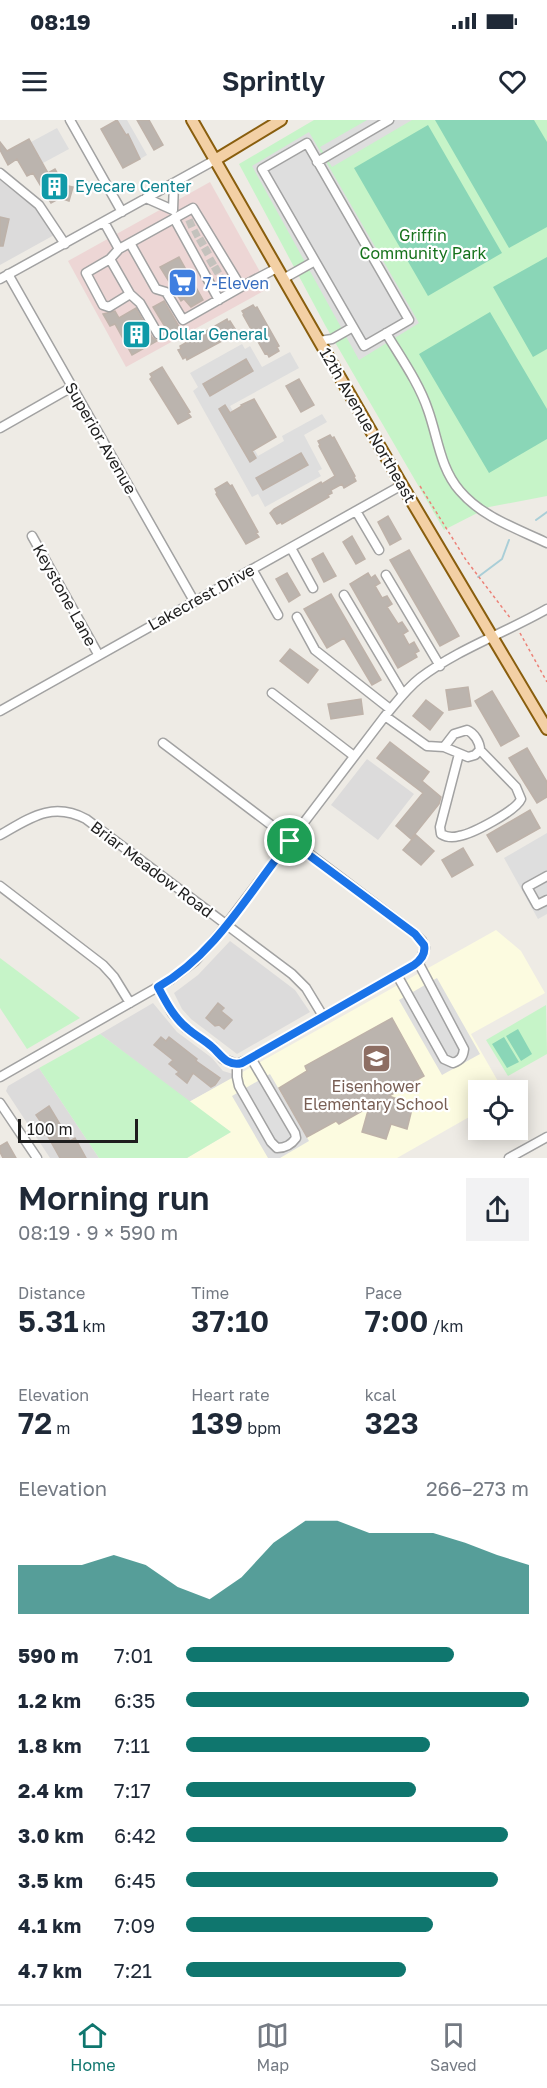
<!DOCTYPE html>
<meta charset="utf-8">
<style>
body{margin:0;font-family:"Golos Text",sans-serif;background:#f2f2f3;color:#1f2937;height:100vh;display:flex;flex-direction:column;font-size:22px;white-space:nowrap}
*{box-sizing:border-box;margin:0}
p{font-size:20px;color:#747a83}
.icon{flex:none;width:33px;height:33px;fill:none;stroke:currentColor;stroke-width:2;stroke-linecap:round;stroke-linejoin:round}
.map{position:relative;height:1038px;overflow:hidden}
.panel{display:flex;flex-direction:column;background:#fff;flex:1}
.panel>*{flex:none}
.buttons{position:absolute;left:468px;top:960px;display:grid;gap:12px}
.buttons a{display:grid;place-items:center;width:60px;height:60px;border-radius:0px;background:#fff;box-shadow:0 3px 15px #0003;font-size:30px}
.scale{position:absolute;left:18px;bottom:15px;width:120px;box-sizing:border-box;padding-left:6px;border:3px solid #1e1e1e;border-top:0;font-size:16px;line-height:21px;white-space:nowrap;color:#1e1e1e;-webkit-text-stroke:4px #fff;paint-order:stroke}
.pin{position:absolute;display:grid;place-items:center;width:51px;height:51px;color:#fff;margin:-26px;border:3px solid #fff;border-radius:50%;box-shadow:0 2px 6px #0007}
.round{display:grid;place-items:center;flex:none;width:63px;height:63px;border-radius:0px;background:#f2f2f3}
.head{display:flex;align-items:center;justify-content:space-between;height:102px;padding:0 18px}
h1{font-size:33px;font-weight:600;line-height:45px}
.stats{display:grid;grid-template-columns:repeat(3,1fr);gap:9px;height:102px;padding:6px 18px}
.stats div{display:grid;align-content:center}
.stats b{font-size:30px;font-weight:600}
.stats small{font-size:16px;font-weight:400}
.stats p{font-size:16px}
.chart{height:168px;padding:12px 18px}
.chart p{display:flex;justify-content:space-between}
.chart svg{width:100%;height:108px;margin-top:6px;fill:#0f766e;opacity:.7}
ul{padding:0 18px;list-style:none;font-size:20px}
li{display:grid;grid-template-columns:96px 72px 1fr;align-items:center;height:45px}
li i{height:15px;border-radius:8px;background:#0f766e}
.status{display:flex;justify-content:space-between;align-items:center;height:42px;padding:0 30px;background:#fff;direction:ltr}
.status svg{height:16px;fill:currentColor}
header{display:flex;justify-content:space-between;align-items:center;height:78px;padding:0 18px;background:#fff;font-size:27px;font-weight:600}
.tab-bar{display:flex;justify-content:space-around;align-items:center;height:84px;border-top:2px solid #e0e1e3;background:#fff;font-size:16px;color:#747a83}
.tab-bar a{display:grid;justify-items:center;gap:3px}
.tab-bar .current{color:#0f766e}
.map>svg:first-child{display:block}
.residential{fill:#dcdbdb}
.commercial{fill:#edd6d5}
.education{fill:#fcfbe0}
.park{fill:#c6f4c8}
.pitch{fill:#8ad6b7}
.parking{fill:#dedede}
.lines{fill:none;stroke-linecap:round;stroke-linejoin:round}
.stream{stroke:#a9ced7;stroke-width:2}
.building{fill:#bbb4ae;stroke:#beb2a9;stroke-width:1.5}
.minor-tunnel{stroke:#c4c2bd;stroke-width:8;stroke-dasharray:8 4;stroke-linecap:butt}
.minor-casing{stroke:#a2a2a2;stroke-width:11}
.major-casing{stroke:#895e0e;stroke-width:14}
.path{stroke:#ec8177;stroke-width:1.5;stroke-dasharray:3 3;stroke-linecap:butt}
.minor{stroke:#fff;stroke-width:8}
.major{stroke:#f3d0a5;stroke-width:10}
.route-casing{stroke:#fff;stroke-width:12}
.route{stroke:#1a73e8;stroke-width:8}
.labels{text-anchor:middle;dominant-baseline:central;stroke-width:4.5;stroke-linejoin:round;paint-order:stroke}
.culture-label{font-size:16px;fill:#0d838f;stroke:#fff;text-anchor:start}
.park-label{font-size:16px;fill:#16721c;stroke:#fff}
.shop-label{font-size:16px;fill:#366cbe;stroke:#fff;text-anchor:start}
.street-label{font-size:16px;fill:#1e1e1e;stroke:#fff}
.education-label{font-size:16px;fill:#785e54;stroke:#fff}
</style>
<div class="status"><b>08:19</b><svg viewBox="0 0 49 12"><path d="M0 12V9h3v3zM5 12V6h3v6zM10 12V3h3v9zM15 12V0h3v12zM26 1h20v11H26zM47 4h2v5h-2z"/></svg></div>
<header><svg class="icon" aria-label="menu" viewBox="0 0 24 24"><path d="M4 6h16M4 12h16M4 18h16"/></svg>Sprintly<svg class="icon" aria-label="heart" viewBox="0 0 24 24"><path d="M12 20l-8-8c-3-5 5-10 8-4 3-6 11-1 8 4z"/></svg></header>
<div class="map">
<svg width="547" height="1038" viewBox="0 0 547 1038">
<rect width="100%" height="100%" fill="#eeebe5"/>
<path class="residential" d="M 0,57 L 36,86 L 56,114 L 0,145 Z
M 367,639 L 414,674 L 378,720 L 331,685 Z
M 230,821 L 295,870 L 310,892 L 237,934 L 191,899 L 182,889 L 174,873 L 198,855 Z
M 153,883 L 177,912 L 212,938 L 223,951 L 233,954 L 233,958 L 189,982 L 100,914 Z
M 39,948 L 99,1038 L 50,1038 L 6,971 L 8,966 Z"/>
<path class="commercial" d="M 210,62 L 269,168 L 126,247 L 68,141 Z"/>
<path class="education" d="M 496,810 L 521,831 L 545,873 L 471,914 L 503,970 L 478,970 L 478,992 L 397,1038 L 187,1038 L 231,1012 L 189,982 Z"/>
<path class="park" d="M 314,0 L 547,0 L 547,376 L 489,387 L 444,410 L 325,205 L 239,44 Z
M 0,838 L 80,898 L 27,929 L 0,888 Z
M 546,885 L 547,934 L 508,956 L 486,920 Z
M 100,914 L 231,1012 L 187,1038 L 99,1038 L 39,948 Z"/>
<path class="pitch" d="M 435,0 L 534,0 L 547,22 L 547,107 L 509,128 Z
M 428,5 L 502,133 L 428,176 L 354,48 Z
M 547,137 L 547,229 L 533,237 L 493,167 Z
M 490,192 L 547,289 L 547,319 L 489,353 L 419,234 Z
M 518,909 L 532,934 L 521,941 L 506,916 Z
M 504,917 L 519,942 L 507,948 L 492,924 Z"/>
<path class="parking" d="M 117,0 L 127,0 L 147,35 L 140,39 Z
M 367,0 L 412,0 L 332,47 L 320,27 Z
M 57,8 L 69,29 L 43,43 L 31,22 Z
M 309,12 L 419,203 L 359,240 L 252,46 Z
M 242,224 L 245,229 L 250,226 L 262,247 L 290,232 L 299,248 L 230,286 L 258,336 L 284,321 L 282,316 L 322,294 L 327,302 L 304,315 L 322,349 L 318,351 L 321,356 L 265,387 L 258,374 L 252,377 L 193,271 L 198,267 L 190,253 Z
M 547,713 L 547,794 L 538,799 L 504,738 Z
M 437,858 L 480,934 L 442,955 L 399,880 Z
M 270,954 L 309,1021 L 280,1038 L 268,1038 L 232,976 Z"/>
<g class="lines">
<path class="stream" d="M 536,400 L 547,392
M 478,457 L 502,439 L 509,420"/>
</g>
<path class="building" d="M 117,0 L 126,15 L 128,14 L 140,39 L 123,48 L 101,9 Z
M 137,0 L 149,0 L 163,25 L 154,30 Z
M 29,19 L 48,53 L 55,49 L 64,65 L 73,67 L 69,81 L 60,78 L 51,83 L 33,53 L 27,56 L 17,39 L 8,45 L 0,30 L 0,22 L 7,31 Z
M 0,97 L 9,99 L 3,126 L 0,126 Z
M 179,137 L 203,180 L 191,187 L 184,179 L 181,181 L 160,147 Z
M 164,181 L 181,210 L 170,215 L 153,187 Z
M 253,185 L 255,188 L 257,187 L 279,226 L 277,227 L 279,231 L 269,237 L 267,233 L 265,234 L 243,195 L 244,194 L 242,191 Z
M 136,188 L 152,217 L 157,221 L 132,235 L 115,204 L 110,206 L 103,194 L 115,191 L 119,198 Z
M 227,199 L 228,202 L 230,201 L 235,209 L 233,211 L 235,214 L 187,240 L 186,237 L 183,239 L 178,230 L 181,229 L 180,226 Z
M 246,239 L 253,251 L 210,276 L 203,264 Z
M 162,247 L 190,292 L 188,293 L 191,297 L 178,304 L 150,259 L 152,257 L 150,254 Z
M 299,259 L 314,285 L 301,292 L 286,266 Z
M 254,279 L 276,317 L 252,331 L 256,338 L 250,342 L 219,289 L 225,285 L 230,293 L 242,286 L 241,285 Z
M 330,315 L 332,318 L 334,317 L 355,356 L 354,357 L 356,361 L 344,368 L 342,364 L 331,370 L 332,373 L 328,375 L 329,377 L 282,404 L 281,402 L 277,404 L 270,393 L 274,389 L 321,362 L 322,364 L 335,356 L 319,326 L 320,325 L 318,321 Z
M 301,333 L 308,345 L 263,370 L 256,358 Z
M 227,362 L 230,366 L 232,365 L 258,412 L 256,413 L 259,417 L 246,424 L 216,374 L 217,373 L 215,369 Z
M 388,396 L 401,419 L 390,425 L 378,402 Z
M 352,416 L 365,439 L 356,444 L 343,422 Z
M 409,430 L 459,516 L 440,526 L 390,440 Z
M 323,433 L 336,456 L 324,462 L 312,439 Z
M 287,453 L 300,475 L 289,482 L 276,459 Z
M 368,453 L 371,458 L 375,455 L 380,463 L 375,466 L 382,478 L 387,476 L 392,484 L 387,487 L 398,504 L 402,502 L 408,511 L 403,514 L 409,525 L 414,522 L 419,531 L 415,533 L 417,537 L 398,548 L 350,464 Z
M 331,474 L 381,560 L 372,565 L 344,518 L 327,528 L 304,489 Z
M 290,529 L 318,550 L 308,563 L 280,541 Z
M 468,567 L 471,586 L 449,590 L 446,570 Z
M 492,571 L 519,616 L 501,626 L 475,581 Z
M 361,579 L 363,594 L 331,599 L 328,584 Z
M 426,580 L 443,593 L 430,610 L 413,596 Z
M 390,622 L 429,652 L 422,661 L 441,677 L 439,684 L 411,719 L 396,706 L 423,673 L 377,638 Z
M 527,628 L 547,662 L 547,677 L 537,683 L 509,638 Z
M 530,690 L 540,708 L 497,732 L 487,715 Z
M 416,715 L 434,731 L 421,745 L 403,730 Z
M 463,728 L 473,745 L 452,757 L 442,740 Z
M 218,883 L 224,888 L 221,891 L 232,900 L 224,909 L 219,905 L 215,906 L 206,898 Z
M 392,898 L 424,956 L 389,976 L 413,985 L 407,1009 L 391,1004 L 386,1019 L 362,1012 L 369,987 L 339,1004 L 336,1001 L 307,1017 L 279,968 L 307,951 L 305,946 Z
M 161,917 L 166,921 L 169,917 L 197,939 L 196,941 L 220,958 L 215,965 L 211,967 L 193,953 L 187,963 L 176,954 L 179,952 L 169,944 L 173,940 L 154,925 Z
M 49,986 L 70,1021 L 75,1018 L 86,1038 L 60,1038 L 46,1013 L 44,1015 L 40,1007 L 43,1005 L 36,995 Z
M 7,1022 L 16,1038 L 3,1038 L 0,1032 L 0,1026 Z"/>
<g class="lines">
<path class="minor-tunnel" d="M 187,105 L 194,102
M 193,115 L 199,112
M 198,124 L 205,120
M 203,133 L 210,129
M 208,144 L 215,140
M 213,152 L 220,148
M 218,161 L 225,157"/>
<defs>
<path id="minor" d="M 70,0 L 122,92
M 307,23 L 409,200 L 364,226 L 262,49 Z
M 317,42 L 389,0
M 0,53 L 39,85 L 65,124
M 146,78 L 173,90 L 174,63
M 174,98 L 219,180
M 104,102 L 119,129
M 130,123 L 156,169 L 166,172 L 183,200 L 241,167
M 110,139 L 130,174 L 140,183 L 158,214
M 8,154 L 194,481
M 0,159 L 215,40
M 283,159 L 315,141
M 130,174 L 109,187 L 103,185 L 86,153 L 110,139 L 119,129 L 193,88 L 241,167 L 277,148
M 386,213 C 401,238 419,263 428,290 C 438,318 440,348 460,371 C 482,397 518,409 547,423
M 319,221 L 332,219 L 353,207
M 0,308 L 72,267
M 356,391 L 379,430
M 32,416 L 98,534
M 291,428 L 313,468
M 252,449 L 278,495
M 386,455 L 440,546
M 344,475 L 403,574
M 297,497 L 315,530 L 390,589
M 272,573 L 354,636
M 0,591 L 402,365
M 385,596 L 427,626 L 444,627 L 468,637 L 475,635 L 480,630 C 480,622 474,613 467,610 L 454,614 L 444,627
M 459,634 L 440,707 L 441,714 C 446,717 452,718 459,716 C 472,714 516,691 521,679 L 516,667 L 480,630
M 0,715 C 30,698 52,681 86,699 L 292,854 L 306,868 L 323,896
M 547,756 L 527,767 L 537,785 L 547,780
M 0,766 L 103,845 L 114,857 L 130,883
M 397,855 L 444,939 L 453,943 C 461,940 463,937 464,929 L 418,842
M 158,867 L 172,893 L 186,908 L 213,927 L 223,939 L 237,944 L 251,938 L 414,845 L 421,839 L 425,828 L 422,821 L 415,814 L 163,623
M 237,944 L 237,957 L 239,966 L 271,1022 L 277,1028 C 286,1028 291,1025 296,1018 L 295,1013 L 251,938
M 0,957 L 170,860 L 195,841 L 219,814 L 385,596 C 396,583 406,569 420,558 C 458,529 505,513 547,489
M 0,983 L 37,1038
M 509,1038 L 547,1017"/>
<path id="major" d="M 192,0 L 402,365 L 547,609
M 215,40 L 281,0"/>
</defs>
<use href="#minor" class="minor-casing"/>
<use href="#major" class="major-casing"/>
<path class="path" d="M 420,366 L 466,440 L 511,499
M 520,513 L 547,562"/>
<use href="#minor" class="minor"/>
<use href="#major" class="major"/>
</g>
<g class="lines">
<defs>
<path id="route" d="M 290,721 L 415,814 L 424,825 C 426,834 421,840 414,845 L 242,943 C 226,947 221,934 211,926 C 204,920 195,915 188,909 C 174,898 166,882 158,867 C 216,834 249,772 290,721 Z"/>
</defs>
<use href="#route" class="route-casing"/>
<use href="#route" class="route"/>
</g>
<defs>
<symbol id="building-square" viewBox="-11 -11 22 22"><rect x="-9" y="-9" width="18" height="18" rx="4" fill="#0f9aa8" stroke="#fff"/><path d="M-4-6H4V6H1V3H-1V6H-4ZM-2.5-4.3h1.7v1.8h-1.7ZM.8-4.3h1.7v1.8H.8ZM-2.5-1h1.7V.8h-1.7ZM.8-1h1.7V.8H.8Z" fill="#fff"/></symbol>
<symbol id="supermarket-square" viewBox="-11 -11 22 22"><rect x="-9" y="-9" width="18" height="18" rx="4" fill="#3f7fe0" stroke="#fff"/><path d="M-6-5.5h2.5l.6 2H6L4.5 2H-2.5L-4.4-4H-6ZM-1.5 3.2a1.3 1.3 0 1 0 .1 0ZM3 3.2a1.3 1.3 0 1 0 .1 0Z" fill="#fff"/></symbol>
<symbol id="school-square" viewBox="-11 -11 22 22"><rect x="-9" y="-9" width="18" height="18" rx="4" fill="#8d6e63" stroke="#fff"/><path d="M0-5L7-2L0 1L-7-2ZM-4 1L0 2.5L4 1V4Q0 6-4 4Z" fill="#fff"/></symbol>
</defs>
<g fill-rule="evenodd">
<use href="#building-square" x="38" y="50" width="33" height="33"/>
<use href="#supermarket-square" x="166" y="146" width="33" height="33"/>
<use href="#building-square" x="120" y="198" width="33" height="33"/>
<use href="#school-square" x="360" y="922" width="33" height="33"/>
</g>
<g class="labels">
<g class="culture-label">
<text x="75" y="66">Eyecare Center</text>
<text x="158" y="214">Dollar General</text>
</g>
<g class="park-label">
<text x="423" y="115">Griffin<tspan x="423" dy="18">Community Park</tspan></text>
</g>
<g class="shop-label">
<text x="203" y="163">7-Eleven</text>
</g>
<g class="street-label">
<text transform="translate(368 305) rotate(60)">12th Avenue Northeast</text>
<text transform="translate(101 318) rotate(60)">Superior Avenue</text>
<text transform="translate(65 475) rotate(61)">Keystone Lane</text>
<text transform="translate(201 477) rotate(-29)">Lakecrest Drive</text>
<text transform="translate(152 749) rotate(37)">Briar Meadow Road</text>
</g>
<g class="education-label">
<text x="376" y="966">Eisenhower<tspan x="376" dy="18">Elementary School</tspan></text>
</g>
</g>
</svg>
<div class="buttons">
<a><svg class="icon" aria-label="locate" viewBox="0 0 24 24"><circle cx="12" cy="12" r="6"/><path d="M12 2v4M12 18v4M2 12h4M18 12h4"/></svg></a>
</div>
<div class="scale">100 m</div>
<div class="pin" style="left:290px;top:721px;background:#1e9e55"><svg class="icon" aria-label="arrive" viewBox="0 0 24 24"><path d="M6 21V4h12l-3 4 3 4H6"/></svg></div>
</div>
<section class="panel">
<div class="head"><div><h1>Morning run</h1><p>08:19 · 9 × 590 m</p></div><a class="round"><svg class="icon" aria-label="share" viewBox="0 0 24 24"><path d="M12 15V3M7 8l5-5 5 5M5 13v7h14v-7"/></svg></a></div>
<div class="stats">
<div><p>Distance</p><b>5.31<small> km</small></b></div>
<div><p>Time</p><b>37:10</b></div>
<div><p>Pace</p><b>7:00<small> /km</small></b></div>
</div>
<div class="stats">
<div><p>Elevation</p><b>72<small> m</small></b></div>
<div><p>Heart rate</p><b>139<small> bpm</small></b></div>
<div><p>kcal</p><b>323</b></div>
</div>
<div class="chart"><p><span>Elevation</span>266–273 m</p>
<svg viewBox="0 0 160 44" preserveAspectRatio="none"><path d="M0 44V24L10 24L20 24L30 20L40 24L50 33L60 38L70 29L80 15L90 6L100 6L110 11L120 11L130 11L140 15L150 20L160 24V44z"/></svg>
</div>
<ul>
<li><b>590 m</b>7:01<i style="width:78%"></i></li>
<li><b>1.2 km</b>6:35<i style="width:100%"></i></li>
<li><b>1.8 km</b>7:11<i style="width:71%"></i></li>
<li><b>2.4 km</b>7:17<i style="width:67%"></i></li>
<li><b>3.0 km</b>6:42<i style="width:94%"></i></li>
<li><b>3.5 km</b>6:45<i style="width:91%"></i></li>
<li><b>4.1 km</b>7:09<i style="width:72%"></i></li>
<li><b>4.7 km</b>7:21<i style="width:64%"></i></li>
</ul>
</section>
<nav class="tab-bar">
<a class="current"><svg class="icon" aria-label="home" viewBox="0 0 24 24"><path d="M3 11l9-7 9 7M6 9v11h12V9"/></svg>Home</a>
<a><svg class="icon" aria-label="map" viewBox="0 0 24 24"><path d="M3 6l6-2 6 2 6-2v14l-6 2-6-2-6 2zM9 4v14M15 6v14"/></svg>Map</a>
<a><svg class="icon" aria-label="saved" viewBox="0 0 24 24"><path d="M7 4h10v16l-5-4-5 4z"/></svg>Saved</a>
</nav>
